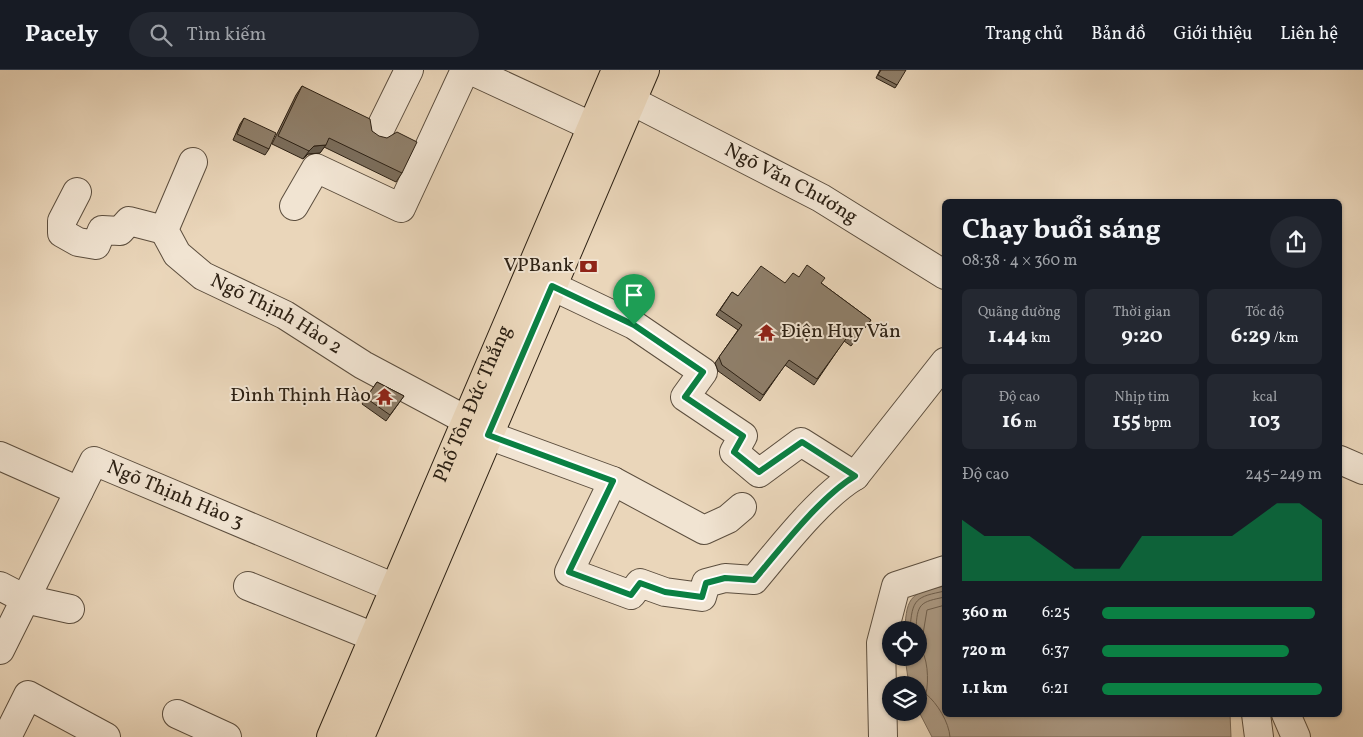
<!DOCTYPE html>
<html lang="vi">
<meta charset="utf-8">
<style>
body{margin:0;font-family:Vollkorn,serif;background:#242831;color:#f1f3f6;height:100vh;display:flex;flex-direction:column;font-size:19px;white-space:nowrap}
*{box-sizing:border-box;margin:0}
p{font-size:16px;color:#9ea1a6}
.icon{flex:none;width:28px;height:28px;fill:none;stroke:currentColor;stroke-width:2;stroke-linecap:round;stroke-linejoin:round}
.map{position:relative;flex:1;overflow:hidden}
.details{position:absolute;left:942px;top:129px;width:400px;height:518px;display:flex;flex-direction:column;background:#171b24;border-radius:8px;box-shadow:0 1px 4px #0004}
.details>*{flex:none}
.controls{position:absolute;left:882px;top:551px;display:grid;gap:10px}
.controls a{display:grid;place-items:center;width:45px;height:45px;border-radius:50%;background:#171b24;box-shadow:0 1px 4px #0004;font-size:25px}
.pin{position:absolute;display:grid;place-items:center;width:42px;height:42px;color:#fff;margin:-51px -21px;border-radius:50% 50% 50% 0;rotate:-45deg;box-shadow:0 0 5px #0007}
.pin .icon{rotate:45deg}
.round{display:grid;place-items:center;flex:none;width:52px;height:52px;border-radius:26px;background:#242831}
.overview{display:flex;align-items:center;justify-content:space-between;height:85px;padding:0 20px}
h1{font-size:28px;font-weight:700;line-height:38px}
.stats{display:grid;grid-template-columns:repeat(3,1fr);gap:8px;height:85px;padding:5px 20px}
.stats div{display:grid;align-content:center;border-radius:8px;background:#242831;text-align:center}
.stats b{font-size:21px;font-weight:700}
.stats small{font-size:14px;font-weight:400}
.stats p{font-size:14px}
.chart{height:140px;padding:10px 20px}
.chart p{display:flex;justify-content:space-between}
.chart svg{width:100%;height:90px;margin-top:5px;fill:#0b8043;opacity:.7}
ul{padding:0 20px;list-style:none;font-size:16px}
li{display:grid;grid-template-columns:80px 60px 1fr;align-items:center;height:38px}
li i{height:12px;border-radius:6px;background:#0b8043}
header{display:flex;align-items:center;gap:30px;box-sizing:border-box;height:70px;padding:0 25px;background:#171b24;border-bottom:1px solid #363941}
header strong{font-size:24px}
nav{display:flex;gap:28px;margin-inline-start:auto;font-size:18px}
.search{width:350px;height:45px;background:#242831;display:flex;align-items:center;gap:12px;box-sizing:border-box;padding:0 18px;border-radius:28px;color:#9ea1a6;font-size:19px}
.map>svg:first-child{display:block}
.water{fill:#aa9882;stroke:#786856}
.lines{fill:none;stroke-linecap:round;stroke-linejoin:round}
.shore{stroke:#6c5c4b;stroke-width:1}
.minor-casing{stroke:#5c4e3e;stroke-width:30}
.major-casing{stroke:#2d2114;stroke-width:30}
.minor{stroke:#f1e4d2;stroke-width:28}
.major{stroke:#ead6ba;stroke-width:28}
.wall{fill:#7b6d5b;stroke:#2d2114}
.shaded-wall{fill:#64594a;stroke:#2d2114}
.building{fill:#8f7f6a;stroke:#2d2114}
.route-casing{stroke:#fff;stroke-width:10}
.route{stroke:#0b8043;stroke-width:6}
.labels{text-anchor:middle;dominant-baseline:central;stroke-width:4;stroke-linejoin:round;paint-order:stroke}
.street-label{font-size:20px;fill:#2d2114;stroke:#f1e4d2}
.poi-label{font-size:20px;fill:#2d2114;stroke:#f1e4d2;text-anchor:end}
</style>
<header>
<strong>Pacely</strong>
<div class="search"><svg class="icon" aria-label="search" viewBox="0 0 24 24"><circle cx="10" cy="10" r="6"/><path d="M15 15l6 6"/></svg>Tìm kiếm</div>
<nav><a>Trang chủ</a><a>Bản đồ</a><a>Giới thiệu</a><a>Liên hệ</a></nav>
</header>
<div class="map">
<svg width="1363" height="667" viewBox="0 0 1363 667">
<rect width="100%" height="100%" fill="#ead6ba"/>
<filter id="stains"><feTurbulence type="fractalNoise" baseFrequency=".004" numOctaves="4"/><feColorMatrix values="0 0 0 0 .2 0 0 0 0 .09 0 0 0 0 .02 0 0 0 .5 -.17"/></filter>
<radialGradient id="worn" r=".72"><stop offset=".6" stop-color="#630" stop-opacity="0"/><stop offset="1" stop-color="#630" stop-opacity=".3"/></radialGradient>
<path class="water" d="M 945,516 L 945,644 L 1230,644 L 1231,667 L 932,667 L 919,642 L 919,615 L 909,615 L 905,588 L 919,588 L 919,560 L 905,560 C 906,525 913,522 945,516 Z"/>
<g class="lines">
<path class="shore" d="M 910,560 C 912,528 916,527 945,521
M 916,560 C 917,533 920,532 945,527
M 919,572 L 923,564 L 927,540 L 945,535
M 919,575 C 928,587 929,610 926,624 C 937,633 949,652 950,667"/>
<defs>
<g id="minor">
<path d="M 470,0 L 591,56"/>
<path id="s1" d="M 632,31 L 821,128 L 945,205"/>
<path d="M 379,61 L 409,0"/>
<path id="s2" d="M 193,92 L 164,160 L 177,184 L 203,206 L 285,245 L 363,295 L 466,350"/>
<path d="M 77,122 L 62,151 L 62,163 L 78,172 L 96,175 L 102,160 L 120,161 L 129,151 L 164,160"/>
<path d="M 294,136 L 316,98 L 401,138 L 465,0"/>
<path d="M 552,216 L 634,255 L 703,302 L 685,327 L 743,366 L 734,382 L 759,403 L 801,372 L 855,406 L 945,292"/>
<path d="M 488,365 L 613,411 L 704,460 L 728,449 L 742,437"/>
<path d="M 0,386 L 79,421"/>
<path d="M 1340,390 L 1363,400"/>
<path d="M 613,411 L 569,502 L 631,525 L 640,513 L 665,522 L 702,527 L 706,513 L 725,508 L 754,510 C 781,478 820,427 855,406"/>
<path d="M 0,516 L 25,529 L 70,539"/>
<path d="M 248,516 L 374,567"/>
<path id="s3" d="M 0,580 L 94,391 L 395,518"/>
<path d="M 177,644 L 227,667"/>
<path d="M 1256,644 L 1259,667"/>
<path d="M 1286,644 L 1296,667"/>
<path d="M 7,667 L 28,625 L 106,667"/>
<path d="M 883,667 L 881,573 L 896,516 L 945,500"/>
</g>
<g id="major">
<path id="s4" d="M 331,667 L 616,0"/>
<path d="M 360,667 L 645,0"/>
</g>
</defs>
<use href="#minor" class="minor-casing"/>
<use href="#major" class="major-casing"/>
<use href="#minor" class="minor"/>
<use href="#major" class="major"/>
</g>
<path class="wall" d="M 880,0 L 897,15 L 895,18 L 876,8 Z
M 302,16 L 372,61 L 402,103 L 396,112 L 324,77 L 320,83 L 308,84 L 303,89 L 272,74 L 296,25 Z
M 244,48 L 269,79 L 265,85 L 233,70 L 240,54 Z
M 799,207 L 821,213 L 871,250 L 851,276 L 844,271 L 814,315 L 785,295 L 760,331 L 718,301 L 715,293 L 738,260 L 716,245 L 732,222 L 738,226 L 785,213 Z
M 377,312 L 404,326 L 386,351 L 362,334 Z"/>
<path class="shaded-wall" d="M 326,75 L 320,83 L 308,84 L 303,89 L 309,81 L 314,76 Z"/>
<path class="building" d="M 881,0 L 906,0 L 897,15 L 878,5 Z
M 302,16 L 370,49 L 372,61 L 379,66 L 387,68 L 397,62 L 417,72 L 402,103 L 329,68 L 326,75 L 314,76 L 309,81 L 278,66 Z
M 244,48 L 276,63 L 269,79 L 237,64 Z
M 807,195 L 825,208 L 821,213 L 871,250 L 855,271 L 848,266 L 817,309 L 789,290 L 763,325 L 722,295 L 719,287 L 742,255 L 720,240 L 732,222 L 738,226 L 761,196 L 785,213 L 793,203 L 799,207 Z
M 377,312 L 404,326 L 390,345 L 366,328 Z"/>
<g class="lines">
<defs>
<path id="route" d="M 552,216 L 634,255 L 703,302 L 685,327 L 743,366 L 734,382 L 759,402 L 802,372 L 855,406 C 820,427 781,478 754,510 L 725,508 L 706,513 L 702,527 L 665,522 L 640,513 L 631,525 L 569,502 L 613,411 L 488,365 Z"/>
</defs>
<use href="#route" class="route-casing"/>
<use href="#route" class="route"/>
</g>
<defs>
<symbol id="bank-bare" viewBox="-9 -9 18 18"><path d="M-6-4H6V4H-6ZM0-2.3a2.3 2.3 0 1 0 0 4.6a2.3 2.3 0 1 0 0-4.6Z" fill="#8f2418" stroke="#f1e4d2" stroke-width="2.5" paint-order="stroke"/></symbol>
<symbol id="temple-bare" viewBox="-9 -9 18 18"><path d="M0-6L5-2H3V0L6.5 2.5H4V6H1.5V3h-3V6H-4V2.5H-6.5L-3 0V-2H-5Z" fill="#8f2418" stroke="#f1e4d2" stroke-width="2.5" paint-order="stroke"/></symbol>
</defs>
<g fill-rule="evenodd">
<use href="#bank-bare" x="576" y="184" width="25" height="25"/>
<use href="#temple-bare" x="754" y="250" width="25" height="25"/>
<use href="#temple-bare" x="372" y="314" width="25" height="25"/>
</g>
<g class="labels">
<g class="street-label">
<text stroke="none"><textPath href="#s1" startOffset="179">Ngõ Văn Chương</textPath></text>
<text stroke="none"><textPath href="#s2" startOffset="218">Ngõ Thịnh Hào 2</textPath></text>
<text stroke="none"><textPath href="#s4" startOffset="362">Phố Tôn Đức Thắng</textPath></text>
<text stroke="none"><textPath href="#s3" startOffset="299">Ngõ Thịnh Hào 3</textPath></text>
</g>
<g class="poi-label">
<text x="574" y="196">VPBank</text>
<text x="781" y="262" text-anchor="start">Điện Huy Văn</text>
<text x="371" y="326">Đình Thịnh Hào</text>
</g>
</g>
<rect width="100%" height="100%" filter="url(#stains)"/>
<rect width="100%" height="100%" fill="url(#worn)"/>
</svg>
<div class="controls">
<a><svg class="icon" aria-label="locate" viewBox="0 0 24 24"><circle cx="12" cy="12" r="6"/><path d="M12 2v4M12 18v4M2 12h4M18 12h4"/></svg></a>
<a><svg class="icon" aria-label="layers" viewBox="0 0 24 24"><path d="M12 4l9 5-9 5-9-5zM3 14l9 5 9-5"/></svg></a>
</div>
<div class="pin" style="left:634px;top:255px;background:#1e9e55"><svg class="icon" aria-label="arrive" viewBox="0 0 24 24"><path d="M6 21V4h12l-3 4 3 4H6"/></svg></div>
<section class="details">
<div class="overview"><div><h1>Chạy buổi sáng</h1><p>08:38 · 4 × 360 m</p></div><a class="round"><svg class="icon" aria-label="share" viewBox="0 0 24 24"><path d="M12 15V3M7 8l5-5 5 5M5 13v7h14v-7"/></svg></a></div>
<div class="stats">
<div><p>Quãng đường</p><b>1.44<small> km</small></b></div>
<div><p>Thời gian</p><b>9:20</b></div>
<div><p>Tốc độ</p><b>6:29<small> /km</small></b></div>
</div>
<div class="stats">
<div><p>Độ cao</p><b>16<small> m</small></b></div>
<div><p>Nhịp tim</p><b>155<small> bpm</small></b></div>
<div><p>kcal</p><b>103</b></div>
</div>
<div class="chart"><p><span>Độ cao</span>245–249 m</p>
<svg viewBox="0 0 160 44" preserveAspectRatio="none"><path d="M0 44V14L10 22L20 22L30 22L40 30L50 38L60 38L70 38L80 22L90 22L100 22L110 22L120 22L130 14L140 6L150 6L160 14V44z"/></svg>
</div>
<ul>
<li><b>360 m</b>6:25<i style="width:97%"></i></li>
<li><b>720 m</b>6:37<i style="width:85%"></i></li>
<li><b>1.1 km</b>6:21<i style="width:100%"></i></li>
</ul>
</section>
</div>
